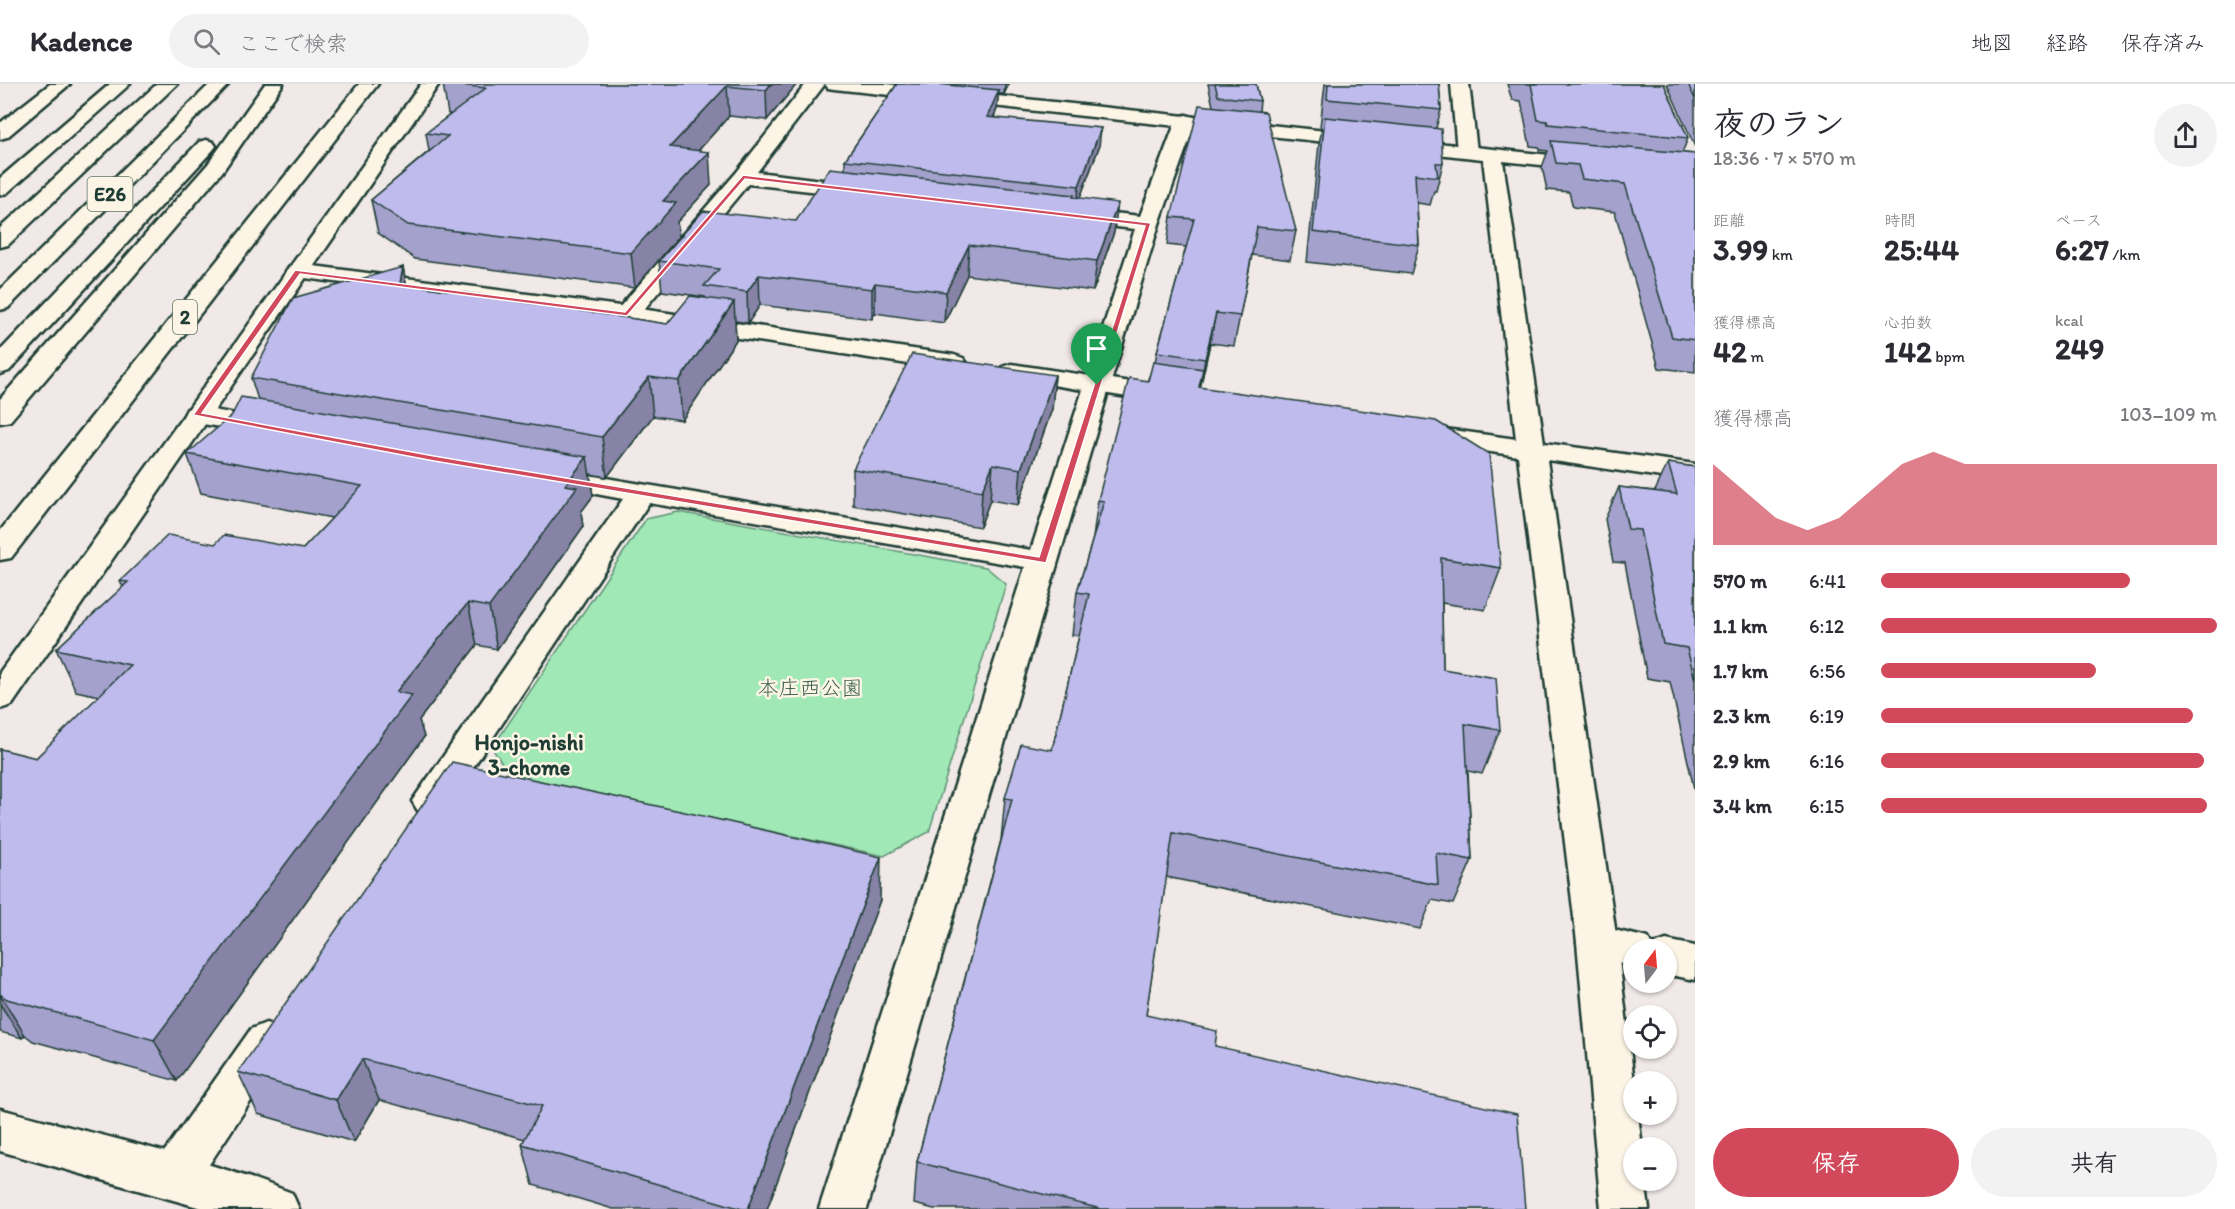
<!DOCTYPE html>
<html lang="ja">
<meta charset="utf-8">
<style>
body{margin:0;font-family:Itim,"Klee One",sans-serif;background:#f2f2f3;color:#2b2b33;height:100vh;display:flex;flex-direction:column;font-size:22px;white-space:nowrap}
*{box-sizing:border-box;margin:0}
p{font-size:20px;color:#7c7c81}
.icon{flex:none;width:33px;height:33px;fill:none;stroke:currentColor;stroke-width:2;stroke-linecap:round;stroke-linejoin:round}
.map{position:relative;flex:1;overflow:hidden}
.drawer{display:flex;flex-direction:column;background:#fff;width:540px}
.drawer>*{flex:none}
.needle{width:39px;rotate:16deg}
.tools{position:absolute;left:1623px;top:855px;display:grid;gap:12px}
.tools a{display:grid;place-items:center;width:54px;height:54px;border-radius:50%;background:#fff;box-shadow:0 2px 4px #0004;font-size:30px}
.pin{position:absolute;display:grid;place-items:center;width:51px;height:51px;color:#fff;margin:-62px -26px;border-radius:50% 50% 50% 0;rotate:-45deg;box-shadow:0 0 6px #0007}
.pin .icon{rotate:45deg}
.round{display:grid;place-items:center;flex:none;width:63px;height:63px;border-radius:32px;background:#f2f2f3}
.overview{display:flex;align-items:center;justify-content:space-between;height:102px;padding:0 18px}
h1{font-size:33px;font-weight:700;line-height:45px}
.stats{display:grid;grid-template-columns:repeat(3,1fr);gap:9px;height:102px;padding:6px 18px}
.stats div{display:grid;align-content:center}
.stats b{font-size:30px;font-weight:700}
.stats small{font-size:16px;font-weight:400}
.stats p{font-size:16px}
.chart{height:168px;padding:12px 18px}
.chart p{display:flex;justify-content:space-between}
.chart svg{width:100%;height:108px;margin-top:6px;fill:#d1495b;opacity:.7}
.action{display:flex;gap:12px;margin-top:auto;padding:12px 18px}
.action a{flex:1;height:69px;border-radius:36px;background:#d1495b;color:#fff;font-size:24px;font-weight:700;line-height:69px;text-align:center}
.action a+a{background:#f2f2f3;color:#2b2b33}
ul{padding:0 18px;list-style:none;font-size:20px}
li{display:grid;grid-template-columns:96px 72px 1fr;align-items:center;height:45px}
li i{height:15px;border-radius:8px;background:#d1495b}
header{display:flex;align-items:center;gap:36px;box-sizing:border-box;height:84px;padding:0 30px;background:#fff;border-bottom:2px solid #e1e1e2}
header strong{font-size:28px}
nav{display:flex;gap:33px;margin-inline-start:auto;font-size:21px}
.search{width:420px;height:54px;background:#f2f2f3;display:flex;align-items:center;gap:15px;box-sizing:border-box;padding:0 21px;border-radius:33px;color:#7c7c81;font-size:22px}
main{display:flex;flex:1;min-height:0}
.map>svg:first-child{display:block}
.green{fill:#a0e8b6;stroke:#609275;stroke-width:1.5}
.lines{fill:none;stroke-linecap:round;stroke-linejoin:round}
.street-casing{stroke:#1f3d34;stroke-width:5}
.secondary-casing{stroke:#1f3d34;stroke-width:5}
.primary-casing{stroke:#1f3d34;stroke-width:5}
.highway-casing{stroke:#1f3d34;stroke-width:5}
.street{fill:#fcf5e5;fill-rule:evenodd}
.secondary{fill:#fcf5e5;fill-rule:evenodd}
.primary{fill:#fcf5e5;fill-rule:evenodd}
.highway{fill:#fcf5e5;fill-rule:evenodd}
.wall{fill:#a4a1cc;stroke:#1f3d34;stroke-width:1.5}
.shaded-wall{fill:#8683a6;stroke:#1f3d34;stroke-width:1.5}
.building{fill:#bfbbed;stroke:#1f3d34;stroke-width:1.5}
.route{fill:#d1495b;stroke:#fff;stroke-width:1.5;fill-rule:evenodd}
.labels{text-anchor:middle;dominant-baseline:central;stroke-width:5;stroke-linejoin:round;paint-order:stroke}
.shield{fill:#fcf5e5;stroke:#617469;stroke-width:1.5}
.shield-label{font-size:20px;font-weight:bold;fill:#1f3d34}
.park-label{font-size:21px;fill:#395f4e;stroke:#fcf5e5}
.neighbourhood-label{font-size:22px;font-weight:bold;fill:#1f3d34;stroke:#fcf5e5}
</style>
<header>
<strong>Kadence</strong>
<div class="search"><svg class="icon" aria-label="search" viewBox="0 0 24 24"><circle cx="10" cy="10" r="6"/><path d="M15 15l6 6"/></svg>ここで検索</div>
<nav><a>地図</a><a>経路</a><a>保存済み</a></nav>
</header>
<main>
<div class="map">
<svg width="1695" height="1125" viewBox="0 0 1695 1125">
<rect width="100%" height="100%" fill="#f0e9e7"/>
<filter id="ink" filterUnits="userSpaceOnUse"><feTurbulence type="fractalNoise" baseFrequency=".0167" numOctaves="2"/><feDisplacementMap in="SourceGraphic" scale="12" xChannelSelector="R" yChannelSelector="G"/><feConvolveMatrix kernelMatrix="1 2 1 2 8 2 1 2 1" color-interpolation-filters="sRGB"/></filter>
<g filter="url(#ink)">
<path class="green" d="M 678,428 L 986,483 L 1006,500 L 929,748 L 884,772 L 509,690 L 492,664 L 646,435 Z"/>
<g class="lines">
<defs>
<path id="street" d="M 806,0 L 825,0 L 757,88 L 863,101 L 870,103 L 874,107 L 870,111 L 863,113 L 748,100 L 636,235 L 627,237 L 618,235 L 615,230 L 618,225 L 736,89 Z
M 1451,0 L 1469,0 L 1477,67 L 1474,71 L 1460,71 L 1457,67 Z
M 1186,31 L 1193,33 L 1196,37 L 1159,140 L 1110,301 L 867,1125 L 819,1125 L 1025,483 L 649,419 L 444,727 L 431,731 L 418,727 L 412,717 L 623,415 L 537,399 L 533,393 L 537,387 L 547,384 L 1031,466 L 1135,145 L 1070,138 L 1062,136 L 1059,131 L 1062,126 L 1070,124 L 1140,132 L 1176,37 L 1179,33 Z
M 197,323 L 269,336 L 279,338 L 283,344 L 279,350 L 269,352 L 187,337 L 184,331 L 187,325 Z
M 1597,842 L 1648,854 L 1652,861 L 1666,856 L 1695,862 L 1695,896 L 1666,890 L 1666,866 L 1634,866 L 1634,883 L 1583,870 L 1577,858 L 1583,846 Z
M 266,939 L 281,945 L 288,958 L 281,971 L 191,1108 L 174,1115 L 157,1108 L 151,1093 L 157,1078 L 251,945 Z"/>
<path id="secondary" d="M 825,0 L 886,0 L 1596,76 L 1599,80 L 1596,84 L 1589,86 L 1503,77 L 1544,359 L 1695,380 L 1695,398 L 1547,376 L 1617,858 L 1634,998 L 1634,1030 L 1638,1030 L 1642,1064 L 1634,1064 L 1634,1096 L 1645,1096 L 1649,1125 L 1601,1125 L 1577,858 L 1518,372 L 1424,358 L 1414,356 L 1410,350 L 1414,344 L 1424,342 L 1516,355 L 1483,75 L 834,5 L 828,4 Z
M 298,180 L 627,223 L 954,271 L 963,274 L 967,279 L 963,284 L 954,287 L 627,237 L 290,192 L 286,187 L 290,182 Z
M 1011,280 L 1171,304 L 1180,306 L 1184,312 L 1180,318 L 1171,320 L 1002,293 L 998,288 L 1002,283 Z
M 0,1025 C 97,1051 198,1072 292,1109 L 299,1125 L 205,1125 L 0,1067 Z"/>
<path id="primary" d="M 50,0 L 70,0 L 7,53 L 0,55 L 0,39 Z
M 110,0 L 130,0 L 7,109 L 0,111 L 0,94 Z
M 359,0 L 378,0 L 11,474 L 0,476 L 0,447 Z
M 421,0 L 439,0 L 12,621 L 0,625 L 0,588 Z"/>
<path id="highway" d="M 157,0 L 177,0 L 8,161 L 0,163 L 0,144 Z
M 210,0 L 229,0 L 8,224 L 0,226 L 0,206 Z
M 265,0 L 283,0 L 222,88 L 10,337 L 0,339 L 0,315 L 208,80 Z
M 206,56 L 213,58 L 216,62 L 213,66 L 9,287 L 0,290 L 0,267 L 199,58 Z"/>
</defs>
<use href="#street" class="street-casing"/>
<use href="#secondary" class="secondary-casing"/>
<use href="#primary" class="primary-casing"/>
<use href="#highway" class="highway-casing"/>
<use href="#street" class="street"/>
<use href="#secondary" class="secondary"/>
<use href="#primary" class="primary"/>
<use href="#highway" class="highway"/>
</g>
<path class="wall" d="M 443,0 L 797,0 L 767,36 L 729,32 L 698,67 L 711,101 L 677,138 L 679,152 L 635,204 L 415,175 L 378,149 L 371,116 L 429,67 L 426,49 L 451,30 L 448,30 Z
M 897,0 L 1009,0 L 1004,10 L 998,10 L 997,25 L 994,33 L 1099,63 L 1080,114 L 1114,148 L 1093,207 L 967,191 L 944,239 L 875,229 L 872,235 L 760,221 L 748,239 L 735,237 L 736,256 L 682,336 L 653,332 L 607,393 L 590,390 L 593,412 L 581,428 L 583,443 L 497,565 L 477,561 L 419,636 L 424,653 L 177,997 L 33,957 L 25,951 L 22,954 L 0,948 L 0,665 L 36,674 L 99,612 L 76,607 L 56,565 L 123,503 L 120,497 L 215,460 L 303,465 L 332,434 L 201,409 L 187,370 L 258,316 L 251,294 L 403,183 L 406,200 L 667,240 L 705,214 L 705,213 L 662,207 L 659,177 L 796,137 L 845,86 L 845,76 Z
M 1208,0 L 1256,0 L 1260,17 L 1259,27 L 1296,147 L 1290,176 L 1252,171 L 1234,262 L 1210,259 L 1200,304 L 1501,484 L 1485,526 L 1442,519 L 1443,585 L 1500,646 L 1482,690 L 1468,687 L 1472,776 L 1453,820 L 1432,816 L 1420,845 L 1166,793 L 1146,931 L 1215,962 L 1525,1125 L 934,1125 L 914,1120 L 917,1078 L 1001,756 L 1005,714 L 1052,666 L 1079,552 L 1072,551 L 1077,508 L 1093,454 L 1098,416 L 1155,278 L 1157,268 L 1186,163 L 1167,161 L 1171,133 L 1213,22 Z
M 1325,0 L 1439,0 L 1441,26 L 1436,44 L 1443,79 L 1436,107 L 1434,107 L 1430,121 L 1417,119 L 1419,161 L 1411,190 L 1307,178 L 1319,60 L 1322,44 L 1320,43 Z
M 1507,0 L 1664,0 L 1688,54 L 1682,69 L 1695,70 L 1695,288 L 1659,284 L 1615,128 L 1573,123 L 1569,108 L 1547,106 L 1542,83 L 1548,67 L 1539,66 L 1539,63 L 1530,62 L 1521,17 L 1512,16 Z
M 1667,0 L 1695,0 L 1695,63 Z
M 1055,291 L 1052,325 L 1018,421 L 990,416 L 980,443 L 853,421 L 853,385 Z
M 1668,379 L 1695,383 L 1695,709 L 1670,598 L 1647,594 L 1625,479 L 1613,478 L 1605,435 L 1619,403 L 1655,407 Z
M 880,816 L 767,1125 L 613,1125 L 533,1101 L 522,1060 L 525,1055 L 379,1016 L 354,1058 L 258,1030 L 238,988 Z"/>
<path class="shaded-wall" d="M 771,0 L 797,0 L 767,36 L 766,6 Z
M 1005,0 L 1009,0 L 1004,10 Z
M 727,2 L 729,32 L 672,96 L 670,63 Z
M 999,6 L 997,25 L 985,52 L 987,33 Z
M 1101,44 L 1099,63 L 1077,122 L 1079,102 Z
M 709,68 L 711,101 L 677,138 L 679,152 L 635,204 L 631,169 L 663,117 Z
M 1118,119 L 1114,148 L 1093,207 L 1097,177 Z
M 969,161 L 967,191 L 944,239 L 946,208 Z
M 403,183 L 410,220 L 400,199 Z
M 759,191 L 760,221 L 748,239 L 747,208 Z
M 875,199 L 875,229 L 872,235 L 872,205 Z
M 734,218 L 736,256 L 682,336 L 679,297 Z
M 1216,229 L 1210,259 L 1200,305 L 1205,275 Z
M 1055,291 L 1052,325 L 1018,421 L 1021,385 Z
M 649,293 L 653,332 L 607,393 L 602,353 Z
M 587,373 L 593,412 L 581,428 L 583,443 L 497,565 L 489,523 L 565,401 Z
M 993,380 L 990,416 L 980,443 L 982,407 Z
M 468,519 L 477,561 L 419,636 L 424,653 L 177,997 L 154,956 L 396,608 Z
M 881,773 L 880,816 L 767,1125 L 748,1125 Z
M 0,911 L 25,951 L 22,954 L 0,920 Z
M 362,975 L 379,1016 L 354,1058 L 336,1016 Z"/>
<path class="building" d="M 451,0 L 771,0 L 766,6 L 727,2 L 670,63 L 709,68 L 663,117 L 676,119 L 631,169 L 408,141 L 371,116 L 448,52 L 426,49 L 486,4 Z
M 897,0 L 937,0 L 999,6 L 987,33 L 1101,44 L 1079,102 L 845,76 Z
M 1215,0 L 1256,0 L 1260,17 L 1218,12 Z
M 1328,0 L 1439,0 L 1441,26 L 1327,15 Z
M 1531,0 L 1664,0 L 1688,54 L 1548,40 L 1547,37 L 1538,36 Z
M 1688,0 L 1695,0 L 1695,15 Z
M 1199,21 L 1266,28 L 1296,147 L 1257,143 L 1240,232 L 1216,229 L 1205,275 L 1157,268 L 1194,135 L 1171,133 Z
M 1325,33 L 1441,45 L 1443,79 L 1436,79 L 1438,93 L 1415,90 L 1419,161 L 1313,148 Z
M 1551,57 L 1695,70 L 1695,256 L 1672,253 L 1625,100 L 1582,95 L 1578,81 L 1556,79 Z
M 830,84 L 1074,111 L 1073,113 L 1118,119 L 1097,177 L 969,161 L 946,208 L 875,199 L 872,205 L 759,191 L 747,208 L 704,202 L 719,185 L 659,177 L 703,127 L 796,137 Z
M 403,183 L 400,199 L 667,240 L 690,212 L 734,218 L 679,297 L 649,293 L 602,353 L 251,294 L 293,214 Z
M 912,270 L 1055,291 L 1021,385 L 993,380 L 982,407 L 853,385 Z
M 1153,278 L 1203,285 L 1199,303 L 1436,337 L 1489,370 L 1501,484 L 1441,474 L 1443,585 L 1496,594 L 1500,646 L 1465,640 L 1472,776 L 1436,769 L 1438,801 L 1173,749 L 1146,931 L 1217,947 L 1215,962 L 1517,1030 L 1525,1125 L 1101,1125 L 917,1078 L 1012,715 L 1005,714 L 1021,660 L 1052,666 L 1089,510 L 1077,508 L 1104,417 L 1098,416 L 1129,294 L 1148,297 Z
M 241,313 L 587,373 L 565,401 L 577,403 L 489,523 L 468,519 L 396,608 L 412,611 L 154,956 L 7,915 L 0,910 L 0,665 L 36,674 L 130,581 L 56,565 L 128,498 L 120,497 L 168,451 L 215,460 L 224,451 L 303,465 L 362,402 L 187,370 L 232,331 Z
M 1668,379 L 1695,383 L 1695,596 L 1687,564 L 1663,560 L 1640,446 L 1628,445 L 1619,403 L 1677,410 Z
M 452,678 L 694,730 L 881,773 L 748,1125 L 742,1125 L 522,1060 L 542,1022 L 362,975 L 336,1016 L 238,988 Z"/>
</g>
<path class="route" d="M 743,91 L 1151,139 L 1046,479 L 434,377 L 193,331 L 295,186 L 625,228 ZM 745,95 L 1145,142 L 1039,473 L 434,372 L 202,329 L 300,190 L 627,232 Z"/>
<g class="labels">
<g class="shield">
<rect x="87.5" y="93" width="45" height="34" rx="4.5"/>
<rect x="173" y="216" width="24" height="34" rx="4.5"/>
</g>
<g class="shield-label">
<text x="110" y="110">E26</text>
<text x="185" y="233">2</text>
</g>
<g class="park-label">
<text x="810" y="603">本庄西公園</text>
</g>
<g class="neighbourhood-label">
<text x="529" y="658">Honjo-nishi<tspan x="529" dy="25">3-chome</tspan></text>
</g>
</g>
</svg>
<div class="tools">
<a><svg class="needle" viewBox="-14 -14 28 28"><path d="M0-13l5 13h-10z" fill="#e53935"/><path d="M0 13l5-13h-10z" fill="#7c7c81"/></svg></a>
<a><svg class="icon" aria-label="locate" viewBox="0 0 24 24"><circle cx="12" cy="12" r="6"/><path d="M12 2v4M12 18v4M2 12h4M18 12h4"/></svg></a>
<a>+</a>
<a>−</a>
</div>
<div class="pin" style="left:1097px;top:301px;background:#1e9e55"><svg class="icon" aria-label="arrive" viewBox="0 0 24 24"><path d="M6 21V4h12l-3 4 3 4H6"/></svg></div>
</div>
<section class="drawer">
<div class="overview"><div><h1>夜のラン</h1><p>18:36 · 7 × 570 m</p></div><a class="round"><svg class="icon" aria-label="share" viewBox="0 0 24 24"><path d="M12 15V3M7 8l5-5 5 5M5 13v7h14v-7"/></svg></a></div>
<div class="stats">
<div><p>距離</p><b>3.99<small> km</small></b></div>
<div><p>時間</p><b>25:44</b></div>
<div><p>ペース</p><b>6:27<small> /km</small></b></div>
</div>
<div class="stats">
<div><p>獲得標高</p><b>42<small> m</small></b></div>
<div><p>心拍数</p><b>142<small> bpm</small></b></div>
<div><p>kcal</p><b>249</b></div>
</div>
<div class="chart"><p><span>獲得標高</span>103–109 m</p>
<svg viewBox="0 0 160 44" preserveAspectRatio="none"><path d="M0 44V11L10 22L20 33L30 38L40 33L50 22L60 11L70 6L80 11L90 11L100 11L110 11L120 11L130 11L140 11L150 11L160 11V44z"/></svg>
</div>
<ul>
<li><b>570 m</b>6:41<i style="width:74%"></i></li>
<li><b>1.1 km</b>6:12<i style="width:100%"></i></li>
<li><b>1.7 km</b>6:56<i style="width:64%"></i></li>
<li><b>2.3 km</b>6:19<i style="width:93%"></i></li>
<li><b>2.9 km</b>6:16<i style="width:96%"></i></li>
<li><b>3.4 km</b>6:15<i style="width:97%"></i></li>
</ul>
<div class="action"><a>保存</a><a>共有</a></div>
</section>
</main>
